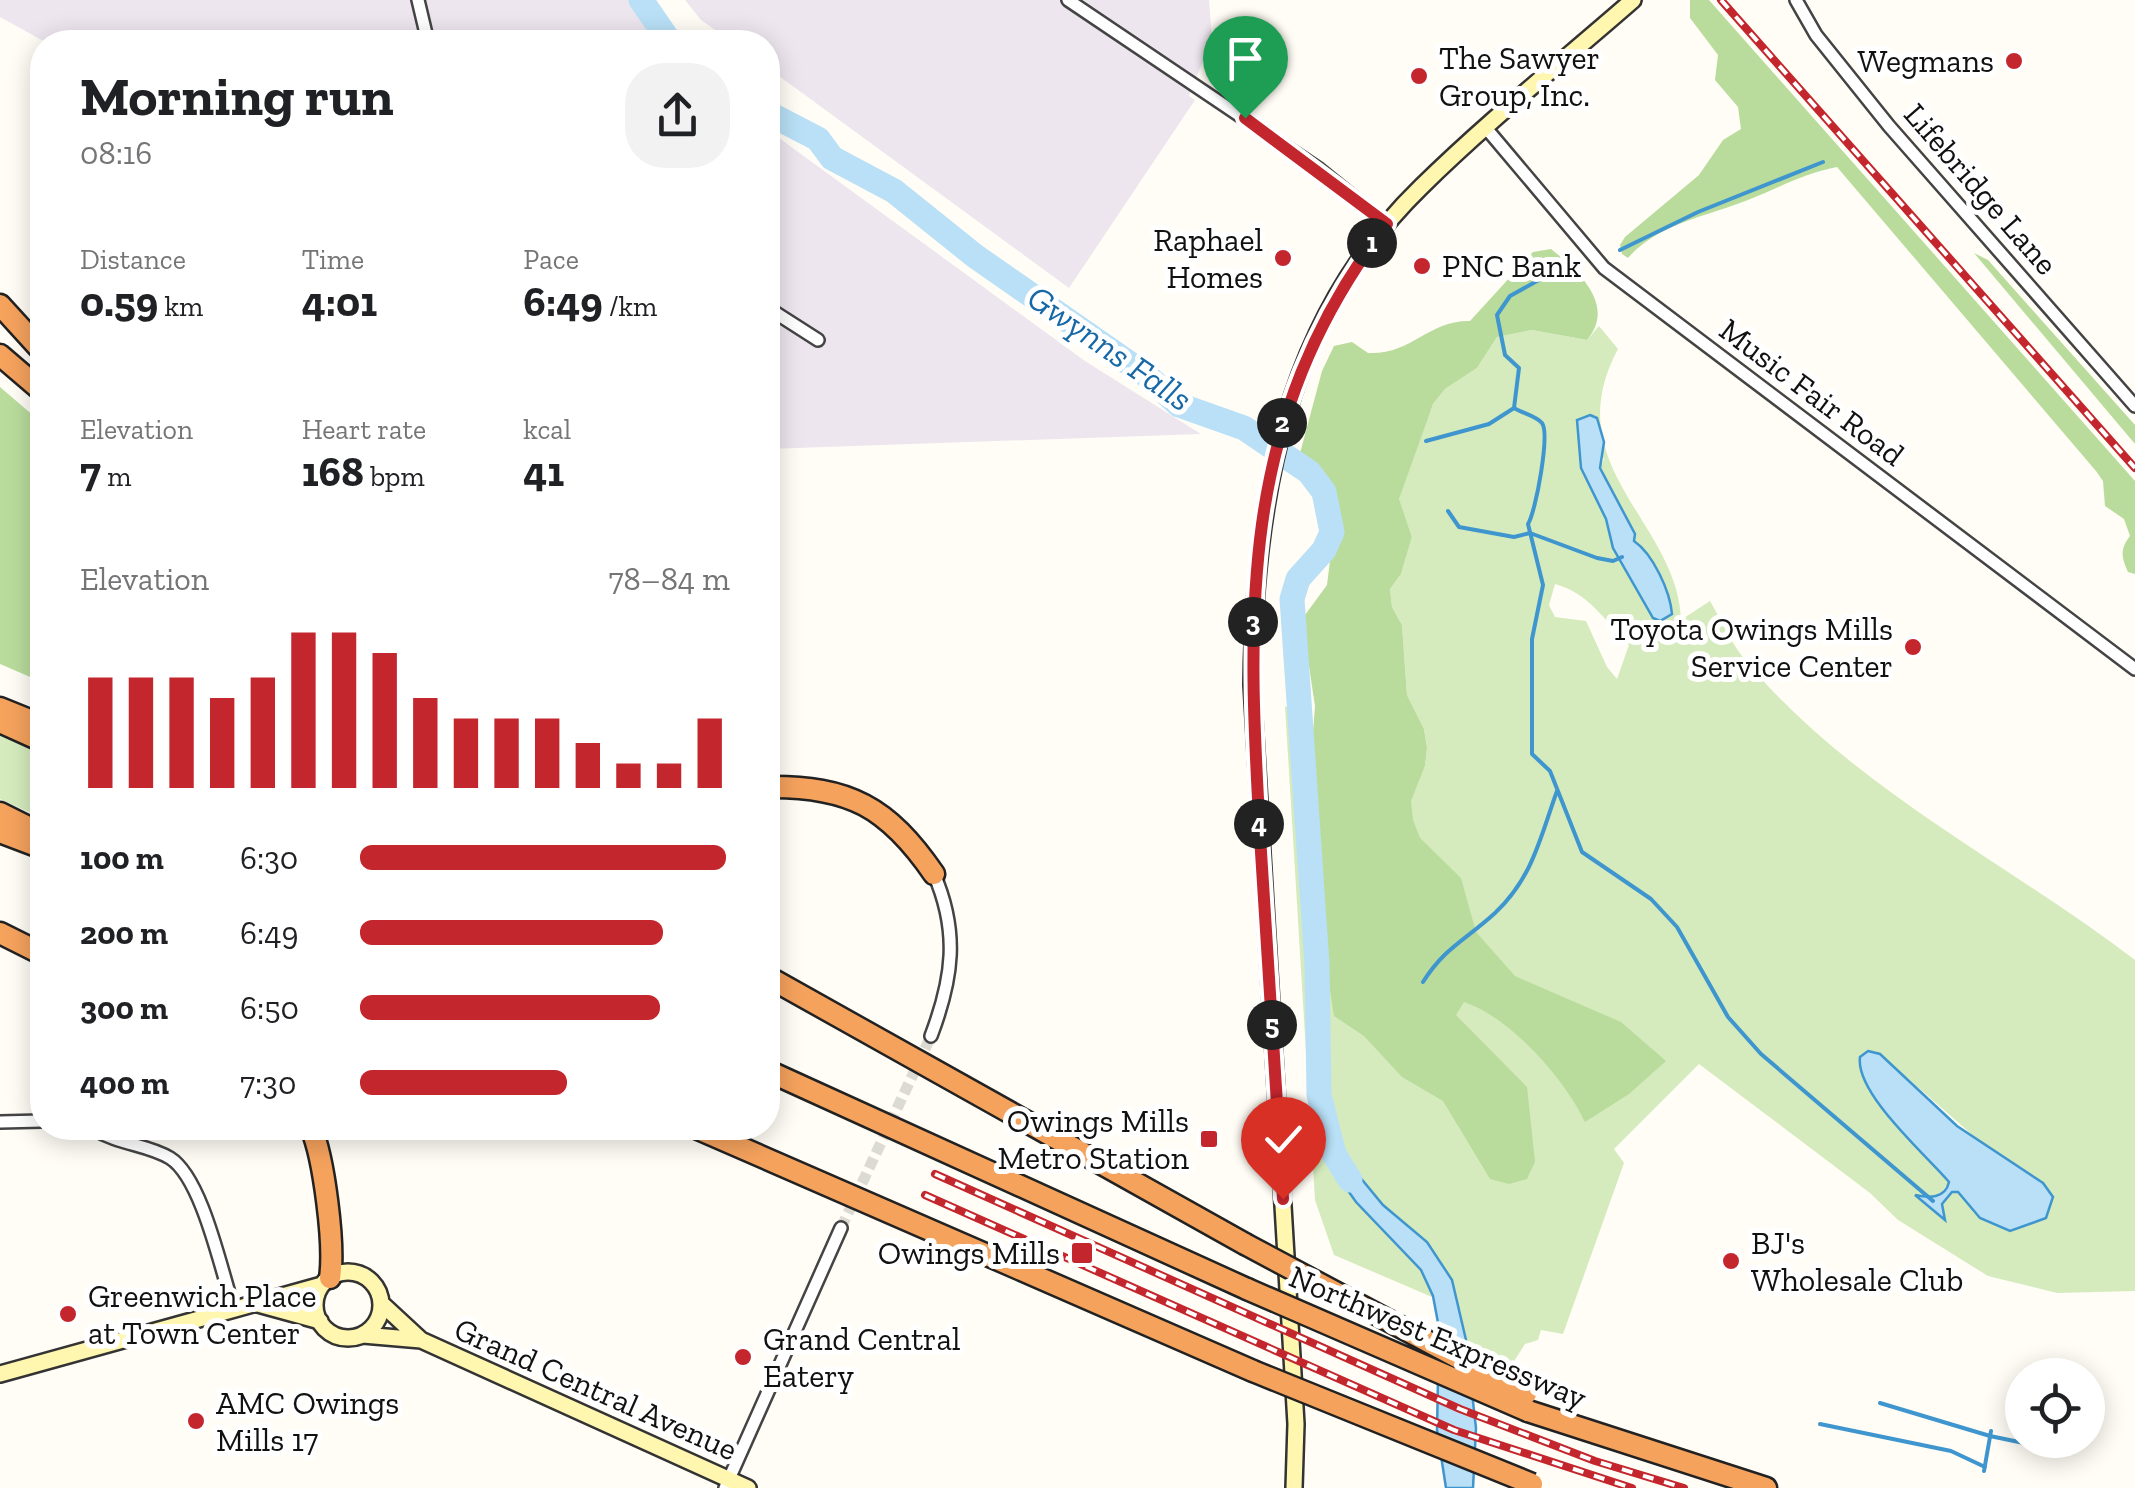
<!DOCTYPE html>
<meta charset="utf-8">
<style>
body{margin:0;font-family:"Zilla Slab",serif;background:#f2f2f2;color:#202124;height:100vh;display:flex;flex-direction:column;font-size:38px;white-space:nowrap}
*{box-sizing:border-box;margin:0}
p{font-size:32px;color:#757577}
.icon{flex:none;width:55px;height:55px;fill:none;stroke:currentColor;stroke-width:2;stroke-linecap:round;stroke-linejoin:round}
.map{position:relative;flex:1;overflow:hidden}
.details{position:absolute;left:30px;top:30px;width:750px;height:1110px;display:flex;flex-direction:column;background:#fff;border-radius:40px;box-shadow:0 5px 25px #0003}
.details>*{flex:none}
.tools{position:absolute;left:2005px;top:1358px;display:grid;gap:20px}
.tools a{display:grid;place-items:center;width:100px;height:100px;border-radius:50%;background:#fff;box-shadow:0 5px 25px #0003;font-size:50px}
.pin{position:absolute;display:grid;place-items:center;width:85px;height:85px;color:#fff;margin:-102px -42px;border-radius:50% 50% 50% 0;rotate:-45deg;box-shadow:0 0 10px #0007}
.pin .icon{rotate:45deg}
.km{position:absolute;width:50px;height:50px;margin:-25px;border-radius:50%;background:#222;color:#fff;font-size:28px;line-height:50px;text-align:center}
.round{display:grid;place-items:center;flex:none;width:105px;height:105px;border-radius:40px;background:#f2f2f2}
.headline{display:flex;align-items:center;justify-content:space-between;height:170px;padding:0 50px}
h1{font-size:55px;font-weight:700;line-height:75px}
.figures{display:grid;grid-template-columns:repeat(3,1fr);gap:15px;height:170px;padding:10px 50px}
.figures div{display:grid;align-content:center}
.figures b{font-size:42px;font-weight:700}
.figures small{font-size:28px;font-weight:400}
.figures p{font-size:28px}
.chart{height:280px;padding:20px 50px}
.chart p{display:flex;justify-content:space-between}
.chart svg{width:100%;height:180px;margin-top:10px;stroke:#c4262e;stroke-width:6}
ul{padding:0 50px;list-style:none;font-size:32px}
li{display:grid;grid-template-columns:160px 120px 1fr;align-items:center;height:75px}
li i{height:25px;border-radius:12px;background:#c4262e}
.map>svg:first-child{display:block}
.industrial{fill:#eee6ef}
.green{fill:#d5ebbd;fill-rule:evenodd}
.forest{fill:#b9dc9c}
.water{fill:#b9e0f7;stroke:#3f96cf;stroke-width:2.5}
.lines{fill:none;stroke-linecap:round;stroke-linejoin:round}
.stream{stroke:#3f96cf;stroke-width:4}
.river{stroke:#b9e0f7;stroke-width:25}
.street-tunnel{stroke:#dbdad3;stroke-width:11;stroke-dasharray:11 5.5;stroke-linecap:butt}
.street-casing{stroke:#444;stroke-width:16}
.secondary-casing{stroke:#333;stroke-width:20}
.highway-casing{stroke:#222;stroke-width:25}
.street{stroke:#fff;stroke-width:11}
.secondary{stroke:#fff6b0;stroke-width:15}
.highway{stroke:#f5a25d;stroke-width:20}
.rail-casing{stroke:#c4262e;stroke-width:8}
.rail{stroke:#fff;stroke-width:4;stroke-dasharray:11;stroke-linecap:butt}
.highway-bridge-casing{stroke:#222;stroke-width:25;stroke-linecap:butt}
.highway-bridge{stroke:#f5a25d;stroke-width:20}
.route-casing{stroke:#fff;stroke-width:20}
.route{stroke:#c4262e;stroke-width:12}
.poi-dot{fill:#c4262e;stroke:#fff;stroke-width:4}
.labels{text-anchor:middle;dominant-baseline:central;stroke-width:10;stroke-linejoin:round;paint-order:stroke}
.poi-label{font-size:32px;fill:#111;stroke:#fff;text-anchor:start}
.street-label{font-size:32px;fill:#111;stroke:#fff}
.water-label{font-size:35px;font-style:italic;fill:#1768a6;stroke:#fff}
</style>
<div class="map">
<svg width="2135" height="1488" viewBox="0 0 2135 1488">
<rect width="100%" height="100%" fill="#fffdf5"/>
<path class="industrial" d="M 0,0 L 630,0 L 656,42 L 45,42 L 0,17 Z
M 685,0 L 1209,0 L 1212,39 L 1189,96 L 1195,100 L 1069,288 L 768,68 L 768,42 L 732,42 L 701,20 Z
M 768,130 L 1085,361 L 1201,434 L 768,449 Z"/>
<path class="green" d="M 1599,326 L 1618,349 C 1555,466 1678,522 1681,620 L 1710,601 C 1721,620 1731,643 1745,660 C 1852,788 2005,861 2135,960 L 2135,1291 L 2057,1293 L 1988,1276 L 1898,1220 L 1870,1193 L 1699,1064 L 1614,1149 L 1624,1163 L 1563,1334 L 1541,1330 L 1538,1340 L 1525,1344 L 1513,1363 L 1466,1340 L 1460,1309 L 1334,1255 L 1315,1200 L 1285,706 L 1411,800 L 1425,766 L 1427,748 L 1424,729 L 1407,695 L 1402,625 L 1392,607 L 1390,589 L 1401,574 L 1412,537 L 1399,500 L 1402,482 L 1433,404 L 1445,389 L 1477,368 L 1497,337 L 1532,330 L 1587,340 ZM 1577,421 L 1604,459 L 1600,468 L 1635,533 L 1633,541 L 1654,566 L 1671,602 L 1633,581 L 1613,548 ZM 1555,584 C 1589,593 1605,621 1629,645 L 1617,679 L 1607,667 L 1586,621 L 1555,617 L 1549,605 ZM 1880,1054 L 1985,1146 L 1980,1218 L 1958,1192 L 1941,1193 L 1949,1182 L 1868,1090 Z
M 0,731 L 42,751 L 42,818 L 0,799 Z"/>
<path class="forest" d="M 1690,0 L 1709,0 L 2135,481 L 2135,574 L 2128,572 C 2121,557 2120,549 2130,536 L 2124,519 L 2105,506 L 2103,481 L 2096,471 L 1837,167 C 1804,173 1779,188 1748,200 C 1708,216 1657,224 1628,258 L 1622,254 L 1620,245 L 1625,237 L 1699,175 L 1723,140 L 1741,129 L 1738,107 L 1715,80 L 1718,55 L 1690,18 Z
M 1551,249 C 1580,272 1616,306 1587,340 L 1532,330 L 1497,337 L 1477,368 L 1445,389 L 1433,404 L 1399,499 L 1412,537 L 1401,574 L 1390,589 L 1392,607 L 1402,625 L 1407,695 L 1424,729 L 1427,748 L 1425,766 L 1411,801 L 1413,820 L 1420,838 L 1461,878 L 1476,932 L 1515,976 L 1621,1022 L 1666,1061 L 1629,1094 L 1585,1122 C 1565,1079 1510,1017 1464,1002 L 1456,1015 L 1527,1087 L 1535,1162 L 1527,1179 L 1509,1184 L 1490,1179 L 1443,1101 L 1402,1077 L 1364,1036 L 1334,1016 L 1317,906 L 1318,871 L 1306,827 L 1315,706 L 1304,633 L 1305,615 L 1327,585 L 1336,512 L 1333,494 L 1299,457 L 1322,371 L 1334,346 L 1352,342 L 1368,353 C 1412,355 1428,320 1470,321 L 1533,252 Z
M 1974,253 L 1988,260 L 2135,425 L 2135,444 Z
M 0,387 L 42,423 L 42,682 L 0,664 Z"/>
<path class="water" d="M 1590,415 L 1597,418 L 1604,442 L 1600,468 L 1635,534 L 1634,541 C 1653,554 1670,591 1672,614 L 1660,621 L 1653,618 L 1613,548 L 1606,519 L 1581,468 L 1577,420 Z
M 1868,1051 L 1880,1054 L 1957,1126 L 2043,1183 L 2053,1197 L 2046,1218 L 2010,1231 L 1980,1218 L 1958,1192 L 1952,1192 L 1942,1204 L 1945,1220 L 1915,1195 C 1929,1198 1945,1199 1949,1182 C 1925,1154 1855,1093 1860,1057 Z
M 1334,1154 L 1345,1159 L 1383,1205 L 1427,1242 L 1452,1280 L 1466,1340 L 1476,1428 L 1473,1488 L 1446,1488 L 1437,1430 L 1439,1328 L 1433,1296 L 1421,1270 L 1356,1202 L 1332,1168 Z"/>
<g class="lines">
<path class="stream" d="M 1620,250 L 1698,212 L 1823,162
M 1564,266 L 1510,296 L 1497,315 L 1505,355 L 1519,368 L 1514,408 C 1522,413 1536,416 1542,423 C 1550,434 1536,511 1528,524 L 1543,585 L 1532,639 L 1532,754 L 1550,771 L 1582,852 L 1651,899 L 1677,927 L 1728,1017 L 1761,1054 L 1933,1201
M 1426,441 L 1489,424 L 1514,408
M 1448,511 L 1459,527 L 1514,537 L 1530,533 L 1597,558 L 1613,561 L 1622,557
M 1423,982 C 1445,947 1467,939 1495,913 C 1533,877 1540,838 1557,791
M 1880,1403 L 1990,1436 L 2072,1453
M 1820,1424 L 1951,1451 L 1985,1467
M 1984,1471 L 1991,1431"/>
<path class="river" d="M 641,0 L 670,42
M 768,113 L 818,139 L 832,158 L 894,191 L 975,256 L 1146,375 L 1179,405 L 1244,428 L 1309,472 L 1324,492 L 1332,532 L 1324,550 L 1298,579 L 1292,599 L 1317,964 L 1319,1095 L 1334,1154 L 1350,1180"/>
<path class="street-tunnel" d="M 841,1228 L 931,1036"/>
<defs>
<path id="street" d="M 418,0 L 428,42
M 1068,0 L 1319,169 L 1387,224
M 1796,0 L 1816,35 L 1889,126 L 2135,406
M 1486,128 L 1604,268 L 2135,669
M 768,308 L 818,340
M 931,1036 C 953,978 959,932 934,874
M 0,1122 L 42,1121
M 92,1128 C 119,1145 147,1144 170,1158 C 202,1178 221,1270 233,1306
M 725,1488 L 841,1228"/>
<path id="secondary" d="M315 1305a33 33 0 1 1 66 0a33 33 0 1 1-66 0Z
M 381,1303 L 421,1340 L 748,1488
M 258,1304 L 320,1321
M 363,1335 L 421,1340
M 0,1374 L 322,1285
M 1294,1488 L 1296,1424 L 1252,685 C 1254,502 1284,320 1421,187 C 1488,121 1562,62 1633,0"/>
<path id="highway" d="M 0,305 L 42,351
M 0,355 L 42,391
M 0,708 L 42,725
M 0,722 L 42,741
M 768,787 C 849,786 888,807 934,874
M 0,813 L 42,834
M 0,832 L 42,848
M 0,933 L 42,954
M 768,977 L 1245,1244
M 768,1071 L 1247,1289
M 311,1128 C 324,1158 335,1245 330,1278
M 696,1128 L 1253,1371
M 1528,1411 L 1766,1488"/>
</defs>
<use href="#street" class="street-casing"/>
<use href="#secondary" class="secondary-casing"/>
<use href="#highway" class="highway-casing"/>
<use href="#street" class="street"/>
<use href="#secondary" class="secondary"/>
<use href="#highway" class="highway"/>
<defs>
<path id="rail" d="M 1721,0 L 2135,468
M 935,1174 L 1460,1409 L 1595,1461 L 1684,1488
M 925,1195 L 1454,1430 L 1632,1488"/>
</defs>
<use href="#rail" class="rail-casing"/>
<use href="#rail" class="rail"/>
<defs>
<path id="highway-bridge" d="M 1245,1244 L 1526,1394
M 1247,1289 L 1528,1411
M 1253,1371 L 1532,1484"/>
</defs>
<use href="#highway-bridge" class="highway-bridge-casing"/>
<use href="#highway-bridge" class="highway-bridge"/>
</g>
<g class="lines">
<defs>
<path id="route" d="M 1245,118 L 1387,224 C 1236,421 1247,616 1261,852 C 1268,967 1276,1083 1283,1199"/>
</defs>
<use href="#route" class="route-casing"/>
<use href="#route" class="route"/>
</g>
<g class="poi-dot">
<circle cx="2014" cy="61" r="10"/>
<circle cx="1419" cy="76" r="10"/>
<circle cx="1283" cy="258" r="10"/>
<circle cx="1422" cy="266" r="10"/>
<circle cx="1913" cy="647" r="10"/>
<rect x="1199" y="1129" width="20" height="20" rx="5"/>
<rect x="1070" y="1241" width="24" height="24" rx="5"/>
<circle cx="1731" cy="1261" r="10"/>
<circle cx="68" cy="1314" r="10"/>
<circle cx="743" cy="1357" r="10"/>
<circle cx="196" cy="1421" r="10"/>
</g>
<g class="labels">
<g class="poi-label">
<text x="1439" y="58">The Sawyer<tspan x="1439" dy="37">Group, Inc.</tspan></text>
<text x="1994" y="61" text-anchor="end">Wegmans</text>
<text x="1263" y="240" text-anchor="end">Raphael<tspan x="1263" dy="37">Homes</tspan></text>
<text x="1442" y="266">PNC Bank</text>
<text x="1893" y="629" text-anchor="end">Toyota Owings Mills<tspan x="1893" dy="37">Service Center</tspan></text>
<text x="1189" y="1121" text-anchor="end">Owings Mills<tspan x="1189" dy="37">Metro Station</tspan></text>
<text x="1751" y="1243">BJ's<tspan x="1751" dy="37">Wholesale Club</tspan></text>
<text x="1060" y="1253" text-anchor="end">Owings Mills</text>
<text x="88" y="1296">Greenwich Place<tspan x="88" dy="37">at Town Center</tspan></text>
<text x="763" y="1339">Grand Central<tspan x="763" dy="37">Eatery</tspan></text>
<text x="216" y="1403">AMC Owings<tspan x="216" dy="37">Mills 17</tspan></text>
</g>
<g class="street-label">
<text transform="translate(1981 189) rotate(49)">Lifebridge Lane</text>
<text transform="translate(1812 392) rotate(37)">Music Fair Road</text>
<text transform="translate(1438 1337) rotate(23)">Northwest Expressway</text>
<text transform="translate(596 1389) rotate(24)">Grand Central Avenue</text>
</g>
<g class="water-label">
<text transform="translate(1110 348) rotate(35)">Gwynns Falls</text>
</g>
</g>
</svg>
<div class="tools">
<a><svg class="icon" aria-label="locate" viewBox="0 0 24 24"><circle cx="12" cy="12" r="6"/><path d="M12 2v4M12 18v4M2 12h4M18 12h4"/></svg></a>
</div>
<div class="pin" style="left:1245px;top:118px;background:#1e9e55"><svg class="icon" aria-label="arrive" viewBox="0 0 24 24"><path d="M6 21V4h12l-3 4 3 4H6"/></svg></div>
<div class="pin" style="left:1283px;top:1199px;background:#d93025"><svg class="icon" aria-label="check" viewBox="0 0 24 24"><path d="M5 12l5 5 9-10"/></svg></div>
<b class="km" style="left:1372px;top:243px">1</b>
<b class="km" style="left:1282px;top:423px">2</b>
<b class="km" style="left:1253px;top:622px">3</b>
<b class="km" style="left:1259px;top:824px">4</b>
<b class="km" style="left:1272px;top:1025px">5</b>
<section class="details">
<div class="headline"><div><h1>Morning run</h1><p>08:16</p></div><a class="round"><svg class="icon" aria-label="share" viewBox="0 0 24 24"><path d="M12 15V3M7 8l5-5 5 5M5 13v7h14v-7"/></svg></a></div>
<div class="figures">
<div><p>Distance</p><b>0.59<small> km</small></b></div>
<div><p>Time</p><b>4:01</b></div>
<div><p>Pace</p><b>6:49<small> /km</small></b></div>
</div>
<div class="figures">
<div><p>Elevation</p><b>7<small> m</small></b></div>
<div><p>Heart rate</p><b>168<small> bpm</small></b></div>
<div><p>kcal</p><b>41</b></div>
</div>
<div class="chart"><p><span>Elevation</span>78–84 m</p>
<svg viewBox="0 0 160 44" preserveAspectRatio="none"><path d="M5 44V17M15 44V17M25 44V17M35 44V22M45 44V17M55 44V6M65 44V6M75 44V11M85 44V22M95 44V27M105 44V27M115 44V27M125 44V33M135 44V38M145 44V38M155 44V27"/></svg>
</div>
<ul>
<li><b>100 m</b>6:30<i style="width:99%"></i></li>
<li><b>200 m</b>6:49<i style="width:82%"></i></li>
<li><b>300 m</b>6:50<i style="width:81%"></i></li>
<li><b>400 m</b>7:30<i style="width:56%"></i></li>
</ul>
</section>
</div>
